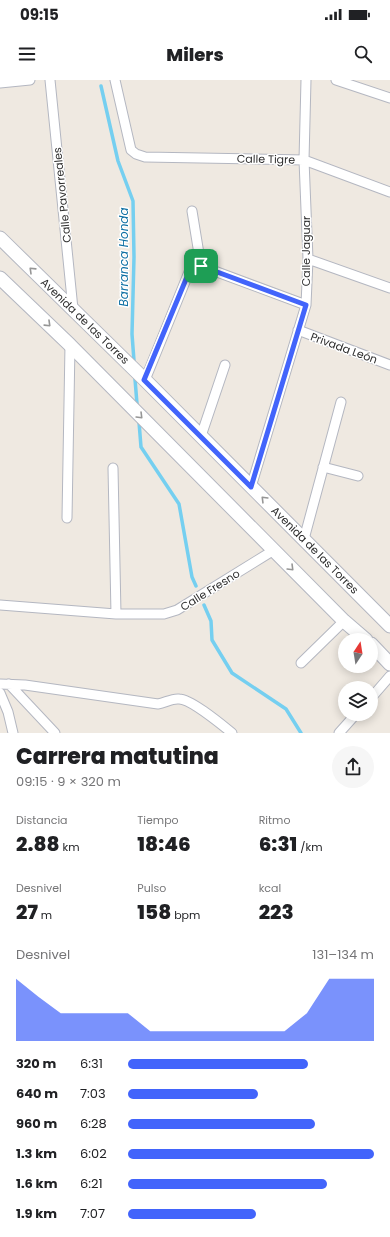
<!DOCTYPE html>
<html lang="es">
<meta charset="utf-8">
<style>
body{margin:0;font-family:Poppins,sans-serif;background:#f6f6f6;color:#202124;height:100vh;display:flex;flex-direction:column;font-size:15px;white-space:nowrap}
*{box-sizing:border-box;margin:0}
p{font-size:13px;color:#757577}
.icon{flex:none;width:22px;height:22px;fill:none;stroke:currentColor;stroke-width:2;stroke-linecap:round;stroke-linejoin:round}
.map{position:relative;height:653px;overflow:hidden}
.details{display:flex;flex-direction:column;background:#fff;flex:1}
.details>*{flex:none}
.needle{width:26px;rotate:12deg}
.tools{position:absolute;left:338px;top:553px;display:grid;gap:8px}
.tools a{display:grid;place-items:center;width:40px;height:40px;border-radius:50%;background:#fff;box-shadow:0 2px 10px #0003;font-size:20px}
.pin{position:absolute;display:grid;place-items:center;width:34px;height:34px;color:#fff;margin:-17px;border-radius:8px;box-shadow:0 2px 6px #0006}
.round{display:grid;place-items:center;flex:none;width:42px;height:42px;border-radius:21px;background:#f6f6f6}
.overview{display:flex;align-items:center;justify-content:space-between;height:68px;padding:0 16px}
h1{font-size:22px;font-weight:800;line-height:30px}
.figures{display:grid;grid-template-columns:repeat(3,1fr);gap:6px;height:68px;padding:4px 16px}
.figures div{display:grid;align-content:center}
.figures b{font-size:20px;font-weight:800}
.figures small{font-size:11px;font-weight:400}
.figures p{font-size:11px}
.chart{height:112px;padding:8px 16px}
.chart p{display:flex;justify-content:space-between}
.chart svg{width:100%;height:72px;margin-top:4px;fill:#4264fb;opacity:.7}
ul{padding:0 16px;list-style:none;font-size:13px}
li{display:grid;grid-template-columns:64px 48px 1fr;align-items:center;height:30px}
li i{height:10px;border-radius:5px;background:#4264fb}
.status{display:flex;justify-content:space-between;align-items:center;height:28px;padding:0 20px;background:#fff;direction:ltr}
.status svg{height:11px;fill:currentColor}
header{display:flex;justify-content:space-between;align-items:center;height:52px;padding:0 16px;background:#fff;font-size:18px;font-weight:800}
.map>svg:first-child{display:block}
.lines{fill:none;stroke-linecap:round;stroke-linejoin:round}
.stream{stroke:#75cff0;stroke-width:3.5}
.minor-casing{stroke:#b4b7c1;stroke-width:11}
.secondary-casing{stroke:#b4b7c1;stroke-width:15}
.minor{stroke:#fff;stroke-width:9}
.secondary{stroke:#fff;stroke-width:13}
.oneway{stroke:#969696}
.route-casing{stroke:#fff;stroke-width:8}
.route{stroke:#4264fb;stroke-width:5}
.labels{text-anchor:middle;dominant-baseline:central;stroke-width:3;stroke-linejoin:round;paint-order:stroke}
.street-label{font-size:11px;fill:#2e2e2e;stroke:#fff}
.water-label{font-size:12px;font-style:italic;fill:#0d6fa3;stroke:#fff}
</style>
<div class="status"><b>09:15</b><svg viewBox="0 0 49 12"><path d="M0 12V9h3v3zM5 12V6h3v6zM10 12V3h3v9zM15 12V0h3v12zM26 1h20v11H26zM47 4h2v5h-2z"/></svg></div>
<header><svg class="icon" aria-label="menu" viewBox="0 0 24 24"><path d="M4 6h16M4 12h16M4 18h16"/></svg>Milers<svg class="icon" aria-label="search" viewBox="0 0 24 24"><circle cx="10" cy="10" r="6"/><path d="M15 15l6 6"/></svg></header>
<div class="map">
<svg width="390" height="653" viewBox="0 0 390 653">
<rect width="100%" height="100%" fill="#efe9e1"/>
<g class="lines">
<path class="stream" d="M 101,6 L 118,81 L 133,121 L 134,177 L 132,254 L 134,281
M 135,299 L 137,324
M 139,342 L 141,367 L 179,424 L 192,497 L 196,506
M 204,525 L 211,541 L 212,560 L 232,593 L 286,629 L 301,653"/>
<defs>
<path id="minor" d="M 50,0 L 73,229
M 115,0 L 131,70 L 136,74 L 145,77 L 304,80 L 390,112
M 336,0 L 390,18
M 0,3 L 30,0
M 192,131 L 201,186
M 308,179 L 390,208
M 298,250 L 390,285
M 145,300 L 189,192 L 194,188 L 201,186 L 306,225
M 201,356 L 225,285
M 323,387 L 358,396
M 113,388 L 116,534
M 251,407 L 306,225 L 308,179 L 304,80 L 306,0
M 67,438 L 70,265
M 304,459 L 341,322
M 0,525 L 116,534 L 164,534 L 177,530 L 274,470
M 301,583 L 344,541
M 0,604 L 25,605 L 158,624 C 165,623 172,618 179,619 C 191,619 222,645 232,653
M 9,604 L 55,653
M 0,613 L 8,632 L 13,653
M 371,618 L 390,596
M 339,653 L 356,634"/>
<path id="secondary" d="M 0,158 L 145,300 L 390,546
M 0,198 L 70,265 L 344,541 L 366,560
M 371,564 L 390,584"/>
</defs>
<use href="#minor" class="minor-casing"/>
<use href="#secondary" class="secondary-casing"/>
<use href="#minor" class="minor"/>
<use href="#secondary" class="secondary"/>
</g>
<defs><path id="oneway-chevron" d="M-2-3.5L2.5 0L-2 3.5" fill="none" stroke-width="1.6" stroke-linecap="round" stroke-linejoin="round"/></defs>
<g class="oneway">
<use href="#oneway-chevron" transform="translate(32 190) rotate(-136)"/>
<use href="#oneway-chevron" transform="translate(48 244) rotate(44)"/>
<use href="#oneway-chevron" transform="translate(140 336) rotate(45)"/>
<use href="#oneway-chevron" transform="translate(264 419) rotate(-135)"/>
<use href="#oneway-chevron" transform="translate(291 488) rotate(45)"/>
</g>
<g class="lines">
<defs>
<path id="route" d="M 201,186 L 306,225 L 251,407 L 144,300 L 189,192 L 194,188 Z"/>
</defs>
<use href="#route" class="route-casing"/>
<use href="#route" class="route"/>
</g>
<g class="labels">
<g class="street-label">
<text transform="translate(266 79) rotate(1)">Calle Tigre</text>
<text transform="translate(62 115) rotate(-96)">Calle Pavorreales</text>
<text transform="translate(306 171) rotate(-90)">Calle Jaguar</text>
<text transform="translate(85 241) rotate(44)">Avenida de las Torres</text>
<text transform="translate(344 268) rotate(20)">Privada León</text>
<text transform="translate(315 470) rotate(45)">Avenida de las Torres</text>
<text transform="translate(210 510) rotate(-32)">Calle Fresno</text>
</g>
<g class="water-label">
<text transform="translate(123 177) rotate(-90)">Barranca Honda</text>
</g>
</g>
</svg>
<div class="tools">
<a><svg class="needle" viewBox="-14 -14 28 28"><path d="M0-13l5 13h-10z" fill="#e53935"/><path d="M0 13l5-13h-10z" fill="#757577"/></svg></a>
<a><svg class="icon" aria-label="layers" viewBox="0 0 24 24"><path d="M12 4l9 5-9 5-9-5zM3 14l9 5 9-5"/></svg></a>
</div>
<div class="pin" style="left:201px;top:186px;background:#1e9e55"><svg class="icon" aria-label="arrive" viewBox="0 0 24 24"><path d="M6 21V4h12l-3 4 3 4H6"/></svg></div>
</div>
<section class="details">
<div class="overview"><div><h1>Carrera matutina</h1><p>09:15 · 9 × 320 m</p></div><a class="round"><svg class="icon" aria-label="share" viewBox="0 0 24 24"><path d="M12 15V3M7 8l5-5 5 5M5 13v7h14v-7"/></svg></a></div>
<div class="figures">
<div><p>Distancia</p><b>2.88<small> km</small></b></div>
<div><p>Tiempo</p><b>18:46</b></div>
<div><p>Ritmo</p><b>6:31<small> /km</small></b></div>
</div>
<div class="figures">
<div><p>Desnivel</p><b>27<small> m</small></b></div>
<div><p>Pulso</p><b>158<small> bpm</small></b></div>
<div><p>kcal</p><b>223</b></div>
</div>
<div class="chart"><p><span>Desnivel</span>131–134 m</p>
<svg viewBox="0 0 160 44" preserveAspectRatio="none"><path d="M0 44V6L10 17L20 27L30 27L40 27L50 27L60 38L70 38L80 38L90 38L100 38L110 38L120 38L130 27L140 6L150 6L160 6V44z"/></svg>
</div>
<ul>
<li><b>320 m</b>6:31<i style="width:73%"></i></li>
<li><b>640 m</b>7:03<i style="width:53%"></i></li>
<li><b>960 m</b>6:28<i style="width:76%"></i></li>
<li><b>1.3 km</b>6:02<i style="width:100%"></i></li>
<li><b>1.6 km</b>6:21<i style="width:81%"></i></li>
<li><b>1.9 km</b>7:07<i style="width:52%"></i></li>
</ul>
</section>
